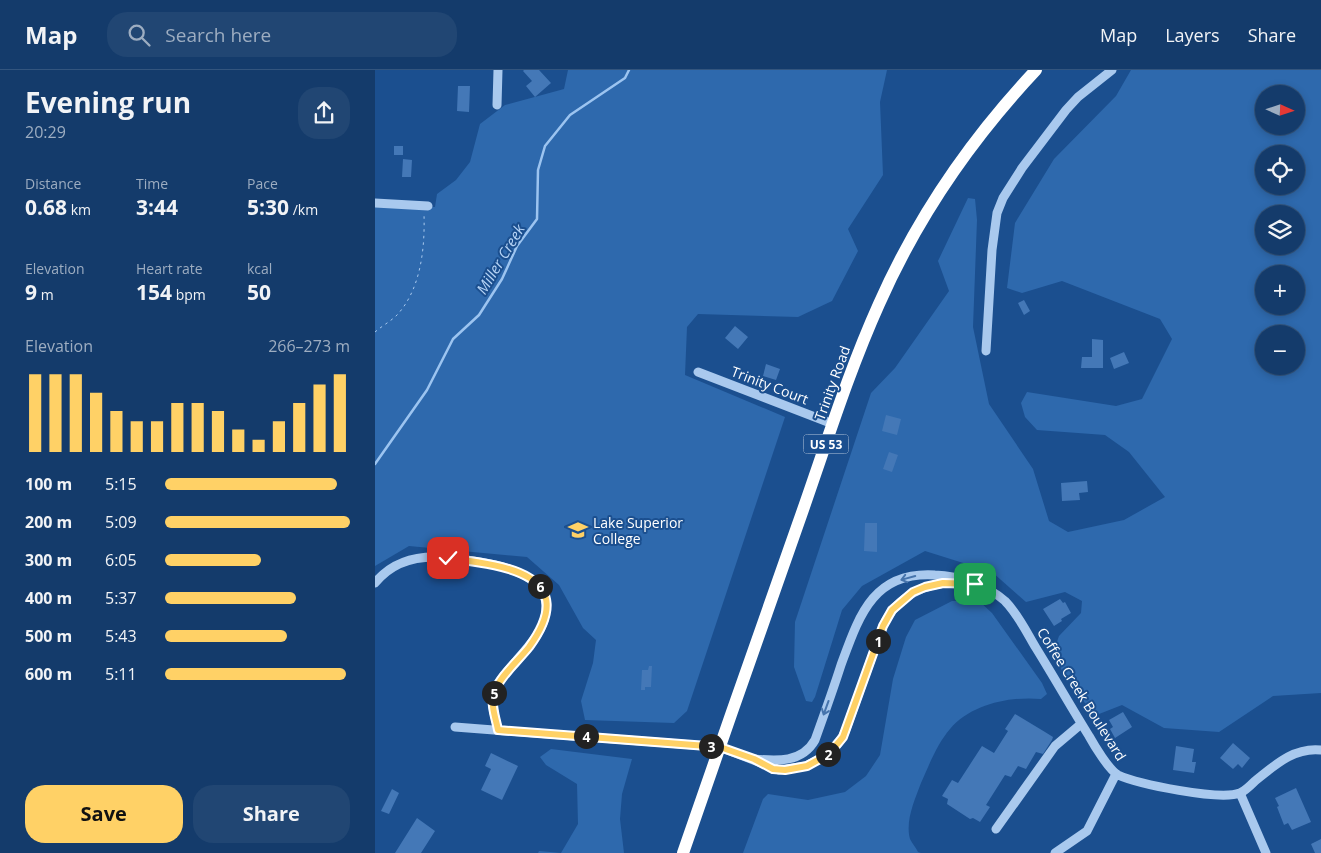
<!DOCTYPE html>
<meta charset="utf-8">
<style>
body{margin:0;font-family:"Open Sans",sans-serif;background:#214673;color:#f1f3f6;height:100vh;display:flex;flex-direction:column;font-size:19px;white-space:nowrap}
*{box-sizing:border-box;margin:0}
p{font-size:16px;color:#9dadc1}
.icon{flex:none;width:28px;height:28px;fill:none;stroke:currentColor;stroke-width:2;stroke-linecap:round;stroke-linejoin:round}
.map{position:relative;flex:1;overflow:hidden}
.side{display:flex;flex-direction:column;background:#143b6b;width:375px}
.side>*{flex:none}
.needle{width:32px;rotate:93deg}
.buttons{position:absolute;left:880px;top:15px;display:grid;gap:10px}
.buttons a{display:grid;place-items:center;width:50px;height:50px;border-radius:50%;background:#143b6b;box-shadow:0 2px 8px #0003,0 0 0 1px #33557e;font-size:25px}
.pin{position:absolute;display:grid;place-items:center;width:42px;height:42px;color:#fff;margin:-21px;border-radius:10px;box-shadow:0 2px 8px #0006}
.km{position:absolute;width:25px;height:25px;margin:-12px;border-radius:50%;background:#222;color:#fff;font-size:14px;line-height:25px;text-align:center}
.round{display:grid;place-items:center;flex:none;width:52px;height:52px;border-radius:20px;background:#214673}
.summary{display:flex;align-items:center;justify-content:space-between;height:85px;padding:0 25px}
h1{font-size:28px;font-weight:700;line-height:38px}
.metrics{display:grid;grid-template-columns:repeat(3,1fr);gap:8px;height:85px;padding:5px 25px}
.metrics div{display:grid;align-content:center}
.metrics b{font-size:21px;font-weight:700}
.metrics small{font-size:14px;font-weight:400}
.metrics p{font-size:14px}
.chart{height:140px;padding:10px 25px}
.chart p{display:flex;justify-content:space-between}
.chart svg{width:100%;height:90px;margin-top:5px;stroke:#ffd166;stroke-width:6}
.action{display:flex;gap:10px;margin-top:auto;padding:10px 25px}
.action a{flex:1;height:58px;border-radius:20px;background:#ffd166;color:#111;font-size:20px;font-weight:700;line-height:58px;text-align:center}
.action a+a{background:#214673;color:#f1f3f6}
ul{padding:0 25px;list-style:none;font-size:16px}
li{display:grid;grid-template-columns:80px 60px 1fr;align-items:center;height:38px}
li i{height:12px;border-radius:6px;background:#ffd166}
header{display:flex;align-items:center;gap:30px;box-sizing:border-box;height:70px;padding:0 25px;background:#143b6b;border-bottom:1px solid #33557e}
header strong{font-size:24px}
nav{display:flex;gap:28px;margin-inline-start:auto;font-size:18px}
.search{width:350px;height:45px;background:#214673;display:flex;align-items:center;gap:12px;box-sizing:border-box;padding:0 18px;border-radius:20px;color:#9dadc1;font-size:19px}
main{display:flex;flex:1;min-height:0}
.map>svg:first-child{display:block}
.green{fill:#2e69ad;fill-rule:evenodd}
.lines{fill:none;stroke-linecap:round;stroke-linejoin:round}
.stream{stroke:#9cc4f0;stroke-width:2.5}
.building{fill:#4478b7}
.path{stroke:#a9c9ee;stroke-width:1;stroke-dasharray:2.5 4;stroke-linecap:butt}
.minor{stroke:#a9c9ee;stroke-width:9}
.highway{stroke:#fff;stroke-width:12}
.oneway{stroke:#4674ac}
.route-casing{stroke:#fff;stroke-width:10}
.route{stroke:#ffd166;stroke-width:6}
.labels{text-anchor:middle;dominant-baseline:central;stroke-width:4;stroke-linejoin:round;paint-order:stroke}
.shield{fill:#1b4f8f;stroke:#bbcadd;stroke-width:1}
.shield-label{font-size:12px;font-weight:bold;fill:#fff}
.street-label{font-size:14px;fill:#fff;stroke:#1b4f8f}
.poi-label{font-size:14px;fill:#fff;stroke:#1b4f8f;text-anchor:start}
.water-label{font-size:15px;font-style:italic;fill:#b5d3f5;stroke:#1b4f8f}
</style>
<header>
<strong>Map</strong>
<div class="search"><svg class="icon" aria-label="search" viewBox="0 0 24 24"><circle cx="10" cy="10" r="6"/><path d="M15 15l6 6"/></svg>Search here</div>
<nav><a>Map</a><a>Layers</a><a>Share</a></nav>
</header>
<main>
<section class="side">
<div class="summary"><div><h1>Evening run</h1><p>20:29</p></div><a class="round"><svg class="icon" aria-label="share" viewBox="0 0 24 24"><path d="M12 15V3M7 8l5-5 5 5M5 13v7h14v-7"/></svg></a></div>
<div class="metrics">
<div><p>Distance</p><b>0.68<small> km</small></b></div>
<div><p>Time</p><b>3:44</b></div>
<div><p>Pace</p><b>5:30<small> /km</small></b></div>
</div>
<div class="metrics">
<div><p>Elevation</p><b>9<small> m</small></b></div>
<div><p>Heart rate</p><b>154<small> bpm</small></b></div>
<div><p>kcal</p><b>50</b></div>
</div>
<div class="chart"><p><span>Elevation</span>266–273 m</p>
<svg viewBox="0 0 160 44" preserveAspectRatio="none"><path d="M5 44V6M15 44V6M25 44V6M35 44V15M45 44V24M55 44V29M65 44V29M75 44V20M85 44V20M95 44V24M105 44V33M115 44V38M125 44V29M135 44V20M145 44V11M155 44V6"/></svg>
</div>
<ul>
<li><b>100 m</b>5:15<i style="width:93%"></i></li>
<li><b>200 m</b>5:09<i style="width:100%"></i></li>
<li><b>300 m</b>6:05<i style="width:52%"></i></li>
<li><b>400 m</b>5:37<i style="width:71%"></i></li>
<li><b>500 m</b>5:43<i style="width:66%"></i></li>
<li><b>600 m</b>5:11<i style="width:98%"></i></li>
</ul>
<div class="action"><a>Save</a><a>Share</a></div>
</section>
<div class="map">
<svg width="946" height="783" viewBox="0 0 946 783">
<rect width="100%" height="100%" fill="#1b4f8f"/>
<path class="green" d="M 193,0 L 512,0 L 505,32 L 508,105 L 473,159 L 483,181 L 457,231 L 423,247 L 323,244 L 312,257 L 310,305 L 410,347 L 312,641 L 299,653 L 210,650 L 206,631 L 218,593 L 221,570 L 208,558 L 184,515 L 152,487 L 34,476 L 0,496 L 0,137 L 60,137 L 62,124 L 81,110 L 95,92 L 105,54 L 130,35 L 189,19 Z
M 756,0 L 946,0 L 946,623 L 898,626 L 844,662 L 789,658 L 747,635 L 719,646 L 677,586 L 684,566 L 706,543 L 707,531 L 690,522 L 651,532 L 617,502 L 550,481 L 487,516 L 467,540 L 440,627 L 437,632 L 431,631 L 419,597 L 420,552 L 496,323 L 520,298 L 574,221 L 563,191 L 593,128 L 600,129 L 602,150 L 598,257 L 614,334 L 658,399 L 674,451 L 693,462 L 749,450 L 790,427 L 754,382 L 730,365 L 662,360 L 650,347 L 646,333 L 652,322 L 741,336 L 767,329 L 797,269 L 785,249 L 687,211 L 647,223 L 632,218 L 640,153 L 679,89 L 741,26 ZM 889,24 L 921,24 L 921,56 L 889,56 ZM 889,84 L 921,84 L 921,116 L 889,116 ZM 889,144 L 921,144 L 921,176 L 889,176 ZM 889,204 L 921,204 L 921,236 L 889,236 ZM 889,264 L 921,264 L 921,296 L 889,296 Z
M 577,531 L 604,531 L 617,543 L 667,613 L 672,624 L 666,629 C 636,626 596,634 575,659 C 562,674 554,695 546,713 C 540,729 530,751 535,769 C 537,773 541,778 543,782 L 546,783 L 368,783 L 388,729 L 393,724 L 433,730 L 470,722 L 491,706 L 505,685 L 518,609 L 531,567 L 540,550 Z
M 176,679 L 257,689 L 247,724 L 245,749 L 249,783 L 163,783 L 164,781 L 186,783 L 203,754 L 202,714 L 171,695 L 165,687 Z"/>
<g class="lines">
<path class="stream" d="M 0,394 L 52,320 L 78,269 L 104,245 L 127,209 L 142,176 L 162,149 L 163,100 L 170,76 L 195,45 L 250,8 L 254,0"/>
</g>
<path class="building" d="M 149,0 L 164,0 L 176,13 L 160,27 L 151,16 L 157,11 L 148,1 Z
M 83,16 L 95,16 L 94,42 L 82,41 Z
M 19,76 L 28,76 L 28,85 L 19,85 Z
M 28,89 L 37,90 L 36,107 L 27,107 Z
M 649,230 L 655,241 L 649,245 L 643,233 Z
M 360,256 L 373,267 L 363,279 L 350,268 Z
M 717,269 L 728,270 L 728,298 L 706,298 L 707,287 L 717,287 Z
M 749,282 L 754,293 L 739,299 L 735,288 Z
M 391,294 L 405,299 L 401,310 L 388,306 Z
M 511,345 L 526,349 L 522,365 L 507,361 Z
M 514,382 L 523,385 L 517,402 L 508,399 Z
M 712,411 L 713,422 L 704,423 L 705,430 L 687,431 L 686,413 Z
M 490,453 L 502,453 L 502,482 L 489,481 Z
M 685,529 L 688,533 L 690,532 L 696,543 L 686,549 L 687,551 L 679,556 L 668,539 Z
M 274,596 L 277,596 L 276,617 L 270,617 L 270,620 L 266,620 L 267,600 L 273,600 Z
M 748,642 L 757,657 L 740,668 L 735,659 L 738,657 L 734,650 Z
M 640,644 L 670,662 L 678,667 L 677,670 L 668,684 L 661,682 L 651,699 L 643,696 L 636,707 L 630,705 L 611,735 L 615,737 L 605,752 L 598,748 L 595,749 L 572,734 L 573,729 L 567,726 L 577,710 L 583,713 L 607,676 L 619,683 L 633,661 L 630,659 Z
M 858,673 L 875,688 L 867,698 L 863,694 L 858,699 L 845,688 Z
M 801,676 L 819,679 L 817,692 L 821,692 L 819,703 L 798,700 Z
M 116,683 L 143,696 L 127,730 L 106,720 L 116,699 L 110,696 Z
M 921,718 L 936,752 L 917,760 L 913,753 L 909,755 L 902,737 L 904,736 L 900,728 Z
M 17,719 L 24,723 L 14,744 L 6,741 Z
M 42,748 L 60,761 L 46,783 L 20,783 Z
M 946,769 L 946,783 L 940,783 L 936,774 Z"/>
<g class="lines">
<path class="path" d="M 0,262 C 7,256 16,251 22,245 C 46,219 50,178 49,144"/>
<path class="minor" d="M 122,35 L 123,0
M 0,133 L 53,136
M 611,281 L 617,180 L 622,143 L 628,128 L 647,98 L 691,40 L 703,27 L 737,0
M 323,302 L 458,354
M 0,513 C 16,493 39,486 64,487 C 95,490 172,495 171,537 C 171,547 168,556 162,565 C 151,582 125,605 119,623 C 115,634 121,649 123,660
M 80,657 L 345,677 L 404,700 L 431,696 L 454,684 L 465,671 L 470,662 L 508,556 C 522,525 551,513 583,512
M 379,689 C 402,691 427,693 440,670 C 449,645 458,620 466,595 C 484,546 498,501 560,505 C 584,506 612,515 630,531 C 643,544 652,563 661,578 C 679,607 696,637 714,666 C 719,675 734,700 743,705 C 763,714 845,731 865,723 C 870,721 876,715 880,711 C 900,695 919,677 946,680
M 865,723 L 891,783
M 621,759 L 680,676 L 706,654
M 680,783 L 712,761 L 741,704"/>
<path class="highway" d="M 308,783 C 346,673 384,564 423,454 C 449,381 472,305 504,234 C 542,148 597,68 661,0"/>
</g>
<defs><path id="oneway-shaft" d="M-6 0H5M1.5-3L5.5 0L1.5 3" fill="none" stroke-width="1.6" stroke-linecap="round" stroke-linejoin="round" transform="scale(1.25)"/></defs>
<g class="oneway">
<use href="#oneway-shaft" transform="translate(533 508) rotate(165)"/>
<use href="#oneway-shaft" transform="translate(451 638) rotate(110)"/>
</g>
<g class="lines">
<defs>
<path id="route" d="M 73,488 C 126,495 208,503 154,577 C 143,591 126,605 119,622 C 115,634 121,649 123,660 L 345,677 L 379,689 L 398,699 L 410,700 L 432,696 L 454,684 L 468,667 L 508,556 L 517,540 L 538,522 L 550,517 L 568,513 L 600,514"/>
</defs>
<use href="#route" class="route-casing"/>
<use href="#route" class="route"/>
</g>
<defs>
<symbol id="university-bare" viewBox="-9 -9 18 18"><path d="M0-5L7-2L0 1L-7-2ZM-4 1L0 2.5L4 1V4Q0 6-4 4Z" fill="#ffd166" stroke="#1b4f8f" stroke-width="2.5" paint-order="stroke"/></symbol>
</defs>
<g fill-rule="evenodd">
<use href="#university-bare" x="189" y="446" width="28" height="28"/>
</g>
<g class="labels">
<rect class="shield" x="428.5" y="364.5" width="45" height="19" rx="4"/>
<g class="shield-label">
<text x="451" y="374">US 53</text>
</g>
<g class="street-label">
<text transform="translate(457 313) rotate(-70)">Trinity Road</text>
<text transform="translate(395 315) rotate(21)">Trinity Court</text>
<text transform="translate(707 624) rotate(58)">Coffee Creek Boulevard</text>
</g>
<g class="poi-label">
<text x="218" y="452">Lake Superior<tspan x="218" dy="16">College</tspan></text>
</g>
<g class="water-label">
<text transform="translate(125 189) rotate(-59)">Miller Creek</text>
</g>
</g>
</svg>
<div class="buttons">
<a><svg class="needle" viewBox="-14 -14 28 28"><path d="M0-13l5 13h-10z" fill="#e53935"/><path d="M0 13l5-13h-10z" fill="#9dadc1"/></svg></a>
<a><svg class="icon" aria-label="locate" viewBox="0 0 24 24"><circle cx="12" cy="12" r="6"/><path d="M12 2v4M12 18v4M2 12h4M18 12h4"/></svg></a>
<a><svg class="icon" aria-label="layers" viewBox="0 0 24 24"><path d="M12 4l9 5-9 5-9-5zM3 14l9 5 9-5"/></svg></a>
<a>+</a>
<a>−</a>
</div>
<div class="pin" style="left:600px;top:514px;background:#1e9e55"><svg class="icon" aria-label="arrive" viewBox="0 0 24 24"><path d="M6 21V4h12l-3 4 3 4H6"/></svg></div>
<div class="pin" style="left:73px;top:488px;background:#d93025"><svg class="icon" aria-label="check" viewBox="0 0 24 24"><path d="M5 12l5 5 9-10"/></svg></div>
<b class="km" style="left:503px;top:571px">1</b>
<b class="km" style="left:453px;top:684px">2</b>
<b class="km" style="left:336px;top:676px">3</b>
<b class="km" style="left:211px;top:666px">4</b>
<b class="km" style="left:119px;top:623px">5</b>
<b class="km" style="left:165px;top:516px">6</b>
</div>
</main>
